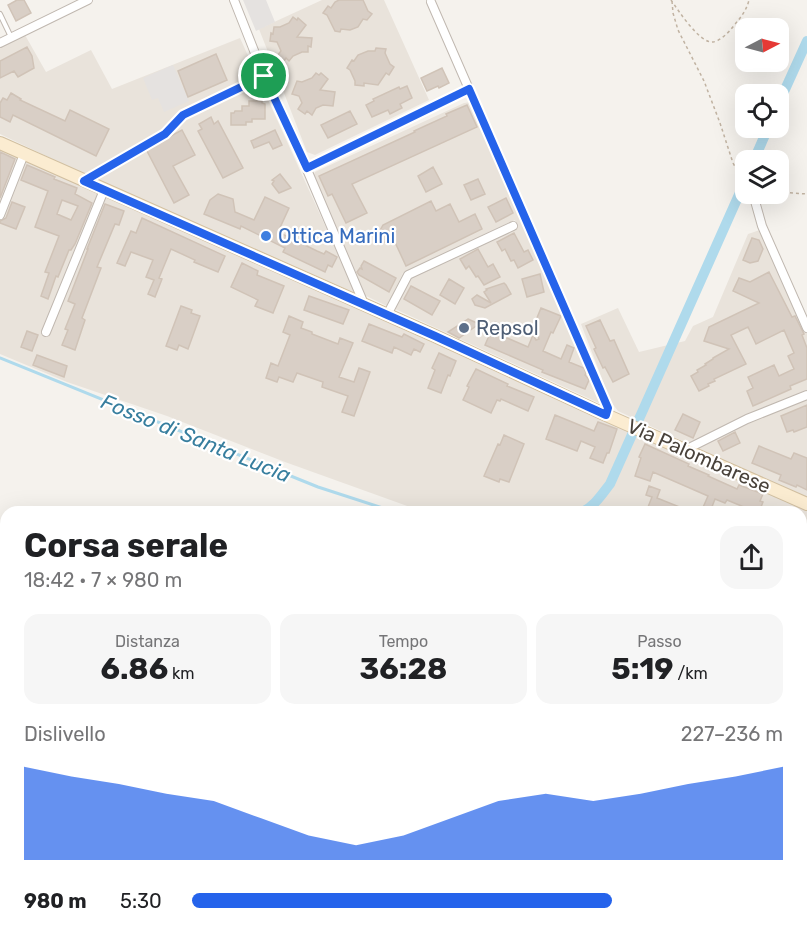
<!DOCTYPE html>
<html lang="it">
<meta charset="utf-8">
<style>
body{margin:0;font-family:Rubik,sans-serif;background:#f6f6f6;color:#202124;height:100vh;display:flex;flex-direction:column;font-size:22px;white-space:nowrap}
*{box-sizing:border-box;margin:0}
p{font-size:20px;color:#757577}
.icon{flex:none;width:33px;height:33px;fill:none;stroke:currentColor;stroke-width:2;stroke-linecap:round;stroke-linejoin:round}
.map{position:relative;flex:1;overflow:hidden}
.panel{position:absolute;left:0px;top:506px;width:807px;height:430px;display:flex;flex-direction:column;background:#fff;border-radius:18px 18px 0 0;box-shadow:0 6px 24px #0002}
.panel>*{flex:none}
.needle{width:39px;rotate:84deg}
.tools{position:absolute;left:735px;top:18px;display:grid;gap:12px}
.tools a{display:grid;place-items:center;width:54px;height:54px;border-radius:12px;background:#fff;box-shadow:0 6px 24px #0002;font-size:30px}
.pin{position:absolute;display:grid;place-items:center;width:51px;height:51px;color:#fff;margin:-26px;border:3px solid #fff;border-radius:50%;box-shadow:0 2px 6px #0007}
.round{display:grid;place-items:center;flex:none;width:63px;height:63px;border-radius:18px;background:#f6f6f6}
.overview{display:flex;align-items:center;justify-content:space-between;height:102px;padding:0 24px}
h1{font-size:33px;font-weight:700;line-height:45px}
.figures{display:grid;grid-template-columns:repeat(3,1fr);gap:9px;height:102px;padding:6px 24px}
.figures div{display:grid;align-content:center;border-radius:15px;background:#f6f6f6;text-align:center}
.figures b{font-size:30px;font-weight:700}
.figures small{font-size:16px;font-weight:400}
.figures p{font-size:16px}
.chart{height:168px;padding:12px 24px}
.chart p{display:flex;justify-content:space-between}
.chart svg{width:100%;height:108px;margin-top:6px;fill:#2563eb;opacity:.7}
ul{padding:0 24px;list-style:none;font-size:20px}
li{display:grid;grid-template-columns:96px 72px 1fr;align-items:center;height:45px}
li i{height:15px;border-radius:8px;background:#2563eb}
.map>svg:first-child{display:block}
.residential{fill:#e9e3db}
.green{fill:#d6e5ba}
.parking{fill:#e5e2e0}
.lines{fill:none;stroke-linecap:round;stroke-linejoin:round}
.stream{stroke:#afdaec;stroke-width:3}
.canal{stroke:#afdaec;stroke-width:10}
.building{fill:#d9cfc6;stroke:#d0c3b7;stroke-width:1.5;fill-rule:evenodd}
.service-casing{stroke:#c0b8b0;stroke-width:6}
.minor-casing{stroke:#c0b8b0;stroke-width:10}
.secondary-casing{stroke:#d1bfa0;stroke-width:14}
.path{stroke:#c1b3a2;stroke-width:1.5;stroke-dasharray:3 3;stroke-linecap:butt}
.service{stroke:#fff;stroke-width:4}
.minor{stroke:#fff;stroke-width:8}
.secondary{stroke:#fbecd1;stroke-width:12}
.route-casing{stroke:#fff;stroke-width:12}
.route{stroke:#2563eb;stroke-width:8}
.shop-dot{fill:#3f7fe0;stroke:#fff;stroke-width:2}
.service-dot{fill:#5c6f8a;stroke:#fff;stroke-width:2}
.labels{text-anchor:middle;dominant-baseline:central;stroke-width:4.5;stroke-linejoin:round;paint-order:stroke}
.shop-label{font-size:20px;fill:#366cbe;stroke:#fff;text-anchor:start}
.service-label{font-size:20px;fill:#4e5e75;stroke:#fff;text-anchor:start}
.street-label{font-size:20px;fill:#49423b;stroke:#fff}
.water-label{font-size:21px;font-style:italic;fill:#377e9e;stroke:#fff}
</style>
<div class="map">
<svg width="807" height="935" viewBox="0 0 807 935">
<rect width="100%" height="100%" fill="#f5f2ed"/>
<path class="residential" d="M 322,0 L 384,0 L 429,100 L 315,155 L 307,152 L 259,29 Z
M 25,35 L 46,72 L 91,50 L 112,89 L 240,38 L 357,296 L 80,172 L 0,134 L 0,46 Z
M 471,102 L 600,396 L 601,404 L 395,309 L 411,277 L 518,227 L 515,220 L 403,273 L 387,306 L 364,295 L 313,177 L 315,172 L 464,103 Z
M 0,148 L 499,372 L 684,457 L 807,511 L 807,646 L 801,644 L 801,512 L 444,512 L 433,507 L 410,507 L 285,462 L 167,416 L 67,382 L 0,354 Z
M 760,230 L 807,333 L 807,499 L 618,411 L 611,402 L 581,324 L 618,308 L 639,352 L 685,341 L 693,326 L 713,317 L 748,234 Z"/>
<path class="green" d="M 0,757 L 6,762 L 6,930 L 35,930 L 37,935 L 0,935 Z"/>
<path class="parking" d="M 243,0 L 266,0 L 275,22 L 256,31 Z
M 173,65 L 189,101 L 164,112 L 158,98 L 152,100 L 143,78 Z"/>
<g class="lines">
<path class="stream" d="M 0,358 L 318,487 L 395,512
M 801,651 L 807,653"/>
<path class="canal" d="M 778,105 L 807,41
M 754,160 L 768,128
M 582,512 C 594,507 602,494 610,484 L 746,179"/>
</g>
<path class="building" d="M 17,0 L 24,0 L 31,13 L 16,21 L 8,5 Z
M 339,0 L 363,0 L 368,11 L 372,14 L 367,20 L 363,19 L 358,27 L 350,30 L 341,29 L 340,32 L 335,31 L 327,15 L 323,13 L 328,6 L 331,8 L 335,2 Z
M 293,17 L 297,20 L 298,18 L 306,25 L 297,37 L 312,38 L 311,47 L 308,46 L 308,52 L 302,52 L 293,56 L 289,61 L 286,58 L 284,61 L 277,56 L 281,51 L 277,42 L 270,41 L 271,33 L 273,34 L 274,27 L 280,27 L 289,23 Z
M 27,47 L 32,56 L 34,68 L 18,77 L 14,71 L 0,78 L 0,61 Z
M 376,48 L 386,49 L 385,53 L 390,64 L 394,67 L 389,75 L 386,73 L 378,85 L 364,83 L 364,86 L 355,85 L 355,81 L 350,70 L 347,68 L 352,60 L 354,61 L 358,55 L 368,51 L 375,51 Z
M 216,54 L 227,80 L 188,97 L 178,71 Z
M 442,68 L 449,83 L 439,88 L 438,86 L 427,91 L 421,78 Z
M 316,73 L 319,75 L 321,73 L 328,79 L 320,90 L 335,92 L 333,106 L 323,105 L 316,108 L 312,115 L 307,111 L 305,114 L 298,109 L 302,103 L 299,96 L 292,94 L 297,81 L 302,82 L 312,78 Z
M 407,86 L 412,98 L 400,104 L 402,108 L 390,114 L 388,110 L 372,117 L 366,105 L 374,101 L 373,99 L 399,87 L 400,89 Z
M 11,93 L 21,99 L 20,100 L 65,121 L 70,110 L 109,129 L 96,156 L 13,115 L 10,122 L 0,117 L 0,103 L 3,98 L 7,100 Z
M 249,101 L 262,101 L 262,103 L 265,104 L 265,119 L 252,119 L 252,122 L 246,122 L 246,125 L 231,125 L 231,113 L 234,113 L 235,111 L 242,111 L 242,106 L 249,106 Z
M 467,105 L 477,127 L 352,184 L 367,213 L 346,223 L 332,194 L 328,196 L 319,176 L 415,132 L 414,131 L 447,116 L 446,114 Z
M 350,111 L 357,124 L 328,138 L 321,125 Z
M 211,117 L 214,124 L 218,121 L 243,168 L 223,178 L 198,131 L 202,129 L 199,124 Z
M 182,130 L 195,155 L 173,166 L 189,195 L 174,203 L 146,149 Z
M 275,130 L 282,145 L 273,149 L 269,142 L 254,148 L 251,141 Z
M 0,152 L 15,159 L 0,198 Z
M 27,165 L 55,177 L 54,179 L 77,188 L 75,194 L 92,203 L 75,244 L 71,250 L 69,250 L 58,277 L 56,276 L 48,299 L 41,296 L 49,273 L 45,272 L 59,236 L 35,227 L 48,191 L 21,180 ZM 62,200 L 78,206 L 71,220 L 57,214 Z
M 433,167 L 442,184 L 426,192 L 418,176 Z
M 280,174 L 291,188 L 279,193 L 272,184 L 274,181 L 272,180 Z
M 478,179 L 485,194 L 471,200 L 464,185 Z
M 218,194 L 233,199 L 235,212 L 254,220 L 265,197 L 289,208 L 278,232 L 317,251 L 324,254 L 326,251 L 337,257 L 332,267 L 328,265 L 325,272 L 283,252 L 285,248 L 241,226 L 240,229 L 204,214 L 210,200 Z
M 506,198 L 513,213 L 496,222 L 488,207 Z
M 431,201 L 436,211 L 450,204 L 459,222 L 475,214 L 482,229 L 406,266 L 393,238 L 383,243 L 378,234 L 383,225 Z
M 12,202 L 25,207 L 16,229 L 0,223 L 0,221 L 6,218 Z
M 105,204 L 124,211 L 119,225 L 115,224 L 97,267 L 101,268 L 82,318 L 85,320 L 75,350 L 62,345 L 68,330 L 65,329 L 75,304 L 68,301 L 88,249 L 87,249 Z
M 142,218 L 225,256 L 218,272 L 194,262 L 195,260 L 171,249 L 159,278 L 162,279 L 155,297 L 148,294 L 154,280 L 146,277 L 153,260 L 131,252 L 125,266 L 117,263 L 131,231 L 136,233 Z
M 514,233 L 524,252 L 528,250 L 533,260 L 518,268 L 514,260 L 511,261 L 505,249 L 502,251 L 497,242 Z
M 752,238 L 759,240 L 763,249 L 758,261 L 750,263 L 743,260 Z
M 478,249 L 488,267 L 493,264 L 500,277 L 484,285 L 478,276 L 476,277 L 469,266 L 466,269 L 460,259 Z
M 364,261 L 396,278 L 389,292 L 359,275 L 357,272 L 360,268 L 362,269 L 361,266 Z
M 242,263 L 258,271 L 257,275 L 284,286 L 273,313 L 255,306 L 258,300 L 231,287 Z
M 769,272 L 792,317 L 795,316 L 804,334 L 802,335 L 807,348 L 807,379 L 790,386 L 791,389 L 753,406 L 747,391 L 753,388 L 748,377 L 774,365 L 779,376 L 794,369 L 788,356 L 794,353 L 784,330 L 756,344 L 748,327 L 731,335 L 746,364 L 714,379 L 715,381 L 708,384 L 709,386 L 699,391 L 691,376 L 698,372 L 697,370 L 706,365 L 705,364 L 713,359 L 713,358 L 729,349 L 704,341 L 709,327 L 759,303 L 733,291 L 739,278 L 750,282 Z
M 540,274 L 544,292 L 527,297 L 522,279 Z
M 449,279 L 464,288 L 455,304 L 440,295 Z
M 504,283 L 506,285 L 511,294 L 485,308 L 475,305 L 472,299 L 477,295 L 491,303 L 484,292 L 487,290 L 486,289 Z
M 411,286 L 440,301 L 432,315 L 404,299 Z
M 309,296 L 349,310 L 343,324 L 304,310 Z
M 181,306 L 192,310 L 191,313 L 200,316 L 188,349 L 179,345 L 177,350 L 166,346 Z
M 541,308 L 561,316 L 553,333 L 551,332 L 543,351 L 561,359 L 567,345 L 574,348 L 569,362 L 584,368 L 586,373 L 585,375 L 587,377 L 589,380 L 585,389 L 542,372 L 543,370 L 485,345 L 495,322 L 511,329 L 507,338 L 528,347 L 533,335 L 536,340 L 539,339 L 536,329 L 537,326 L 534,325 Z
M 289,316 L 303,322 L 301,328 L 312,332 L 312,334 L 338,344 L 340,338 L 353,343 L 339,377 L 354,382 L 359,368 L 370,372 L 354,416 L 342,412 L 348,396 L 322,387 L 323,382 L 297,373 L 293,382 L 279,377 L 277,382 L 266,378 L 271,363 L 278,366 L 290,335 L 283,332 Z
M 468,319 L 479,324 L 459,338 L 448,332 Z
M 600,320 L 610,341 L 614,340 L 629,374 L 613,382 L 605,367 L 603,368 L 594,349 L 596,348 L 586,326 Z
M 369,324 L 402,337 L 404,334 L 424,344 L 420,352 L 414,349 L 411,355 L 394,347 L 392,353 L 362,341 Z
M 27,331 L 38,335 L 32,351 L 21,347 Z
M 439,353 L 456,361 L 450,376 L 448,375 L 441,393 L 428,388 L 435,370 L 432,368 Z
M 37,355 L 67,366 L 64,377 L 33,365 Z
M 476,369 L 508,384 L 507,386 L 534,397 L 528,411 L 501,399 L 500,401 L 497,400 L 491,413 L 463,400 L 469,387 L 467,386 Z
M 807,405 L 807,427 L 794,432 L 793,430 L 787,432 L 781,416 Z
M 683,414 L 700,422 L 693,438 L 675,430 Z
M 555,415 L 594,431 L 598,422 L 617,429 L 609,453 L 607,453 L 603,463 L 590,458 L 595,447 L 581,441 L 577,451 L 546,439 Z
M 735,432 L 740,443 L 723,451 L 718,441 Z
M 504,435 L 524,444 L 509,482 L 500,479 L 499,482 L 484,476 L 498,444 L 500,445 Z
M 645,444 L 689,464 L 688,466 L 709,475 L 708,476 L 737,489 L 739,485 L 763,494 L 760,501 L 763,502 L 759,512 L 756,512 L 727,500 L 725,503 L 715,499 L 710,512 L 701,512 L 708,496 L 653,472 L 650,481 L 635,476 L 641,458 L 639,457 Z
M 759,446 L 791,459 L 794,453 L 807,458 L 807,490 L 797,485 L 796,487 L 779,480 L 781,475 L 752,463 Z
M 649,486 L 660,490 L 657,498 L 692,512 L 661,512 L 648,507 L 652,497 L 646,495 Z"/>
<g class="lines">
<defs>
<path id="service" d="M 0,14 L 11,37
M 87,179 L 167,132 L 183,115 L 263,76"/>
<path id="minor" d="M 234,0 L 264,76 L 297,146 L 364,304
M 431,2 L 608,408 L 606,415
M 0,43 L 88,0
M 307,168 L 469,89
M 753,194 L 762,226 L 807,328
M 0,215 L 24,154
M 387,315 L 408,275 L 513,226
M 46,332 L 104,190
M 685,450 L 747,419 L 807,395"/>
<path id="secondary" d="M 0,143 L 435,336 L 606,415 L 807,504"/>
</defs>
<use href="#service" class="service-casing"/>
<use href="#minor" class="minor-casing"/>
<use href="#secondary" class="secondary-casing"/>
<path class="path" d="M 671,0 C 678,10 700,44 713,42 C 720,41 728,33 732,28 C 740,18 746,12 749,0
M 672,1 L 673,13 L 678,30 L 704,81 L 720,123 L 733,163 L 739,174 L 746,180
M 778,192 L 807,194"/>
<use href="#service" class="service"/>
<use href="#minor" class="minor"/>
<use href="#secondary" class="secondary"/>
</g>
<g class="lines">
<defs>
<path id="route" d="M 264,76 L 307,168 L 469,89 L 608,408 L 606,415 L 435,336 L 84,181 L 165,134 L 183,115 Z"/>
</defs>
<use href="#route" class="route-casing"/>
<use href="#route" class="route"/>
</g>
<circle class="shop-dot" cx="266" cy="236" r="6"/>
<circle class="service-dot" cx="464" cy="328" r="6"/>
<g class="labels">
<g class="shop-label">
<text x="278" y="236">Ottica Marini</text>
</g>
<g class="service-label">
<text x="476" y="328">Repsol</text>
</g>
<g class="street-label">
<text transform="translate(699 456) rotate(24)">Via Palombarese</text>
</g>
<g class="water-label">
<text transform="translate(196 438) rotate(22)">Fosso di Santa Lucia</text>
</g>
</g>
</svg>
<div class="tools">
<a><svg class="needle" viewBox="-14 -14 28 28"><path d="M0-13l5 13h-10z" fill="#e53935"/><path d="M0 13l5-13h-10z" fill="#757577"/></svg></a>
<a><svg class="icon" aria-label="locate" viewBox="0 0 24 24"><circle cx="12" cy="12" r="6"/><path d="M12 2v4M12 18v4M2 12h4M18 12h4"/></svg></a>
<a><svg class="icon" aria-label="layers" viewBox="0 0 24 24"><path d="M12 4l9 5-9 5-9-5zM3 14l9 5 9-5"/></svg></a>
</div>
<div class="pin" style="left:264px;top:76px;background:#1e9e55"><svg class="icon" aria-label="arrive" viewBox="0 0 24 24"><path d="M6 21V4h12l-3 4 3 4H6"/></svg></div>
<section class="panel">
<div class="overview"><div><h1>Corsa serale</h1><p>18:42 · 7 × 980 m</p></div><a class="round"><svg class="icon" aria-label="share" viewBox="0 0 24 24"><path d="M12 15V3M7 8l5-5 5 5M5 13v7h14v-7"/></svg></a></div>
<div class="figures">
<div><p>Distanza</p><b>6.86<small> km</small></b></div>
<div><p>Tempo</p><b>36:28</b></div>
<div><p>Passo</p><b>5:19<small> /km</small></b></div>
</div>
<div class="chart"><p><span>Dislivello</span>227–236 m</p>
<svg viewBox="0 0 160 44" preserveAspectRatio="none"><path d="M0 44V6L10 10L20 13L30 17L40 20L50 27L60 34L70 38L80 34L90 27L100 20L110 17L120 20L130 17L140 13L150 10L160 6V44z"/></svg>
</div>
<ul>
<li><b>980 m</b>5:30<i style="width:71%"></i></li>
</ul>
</section>
</div>
